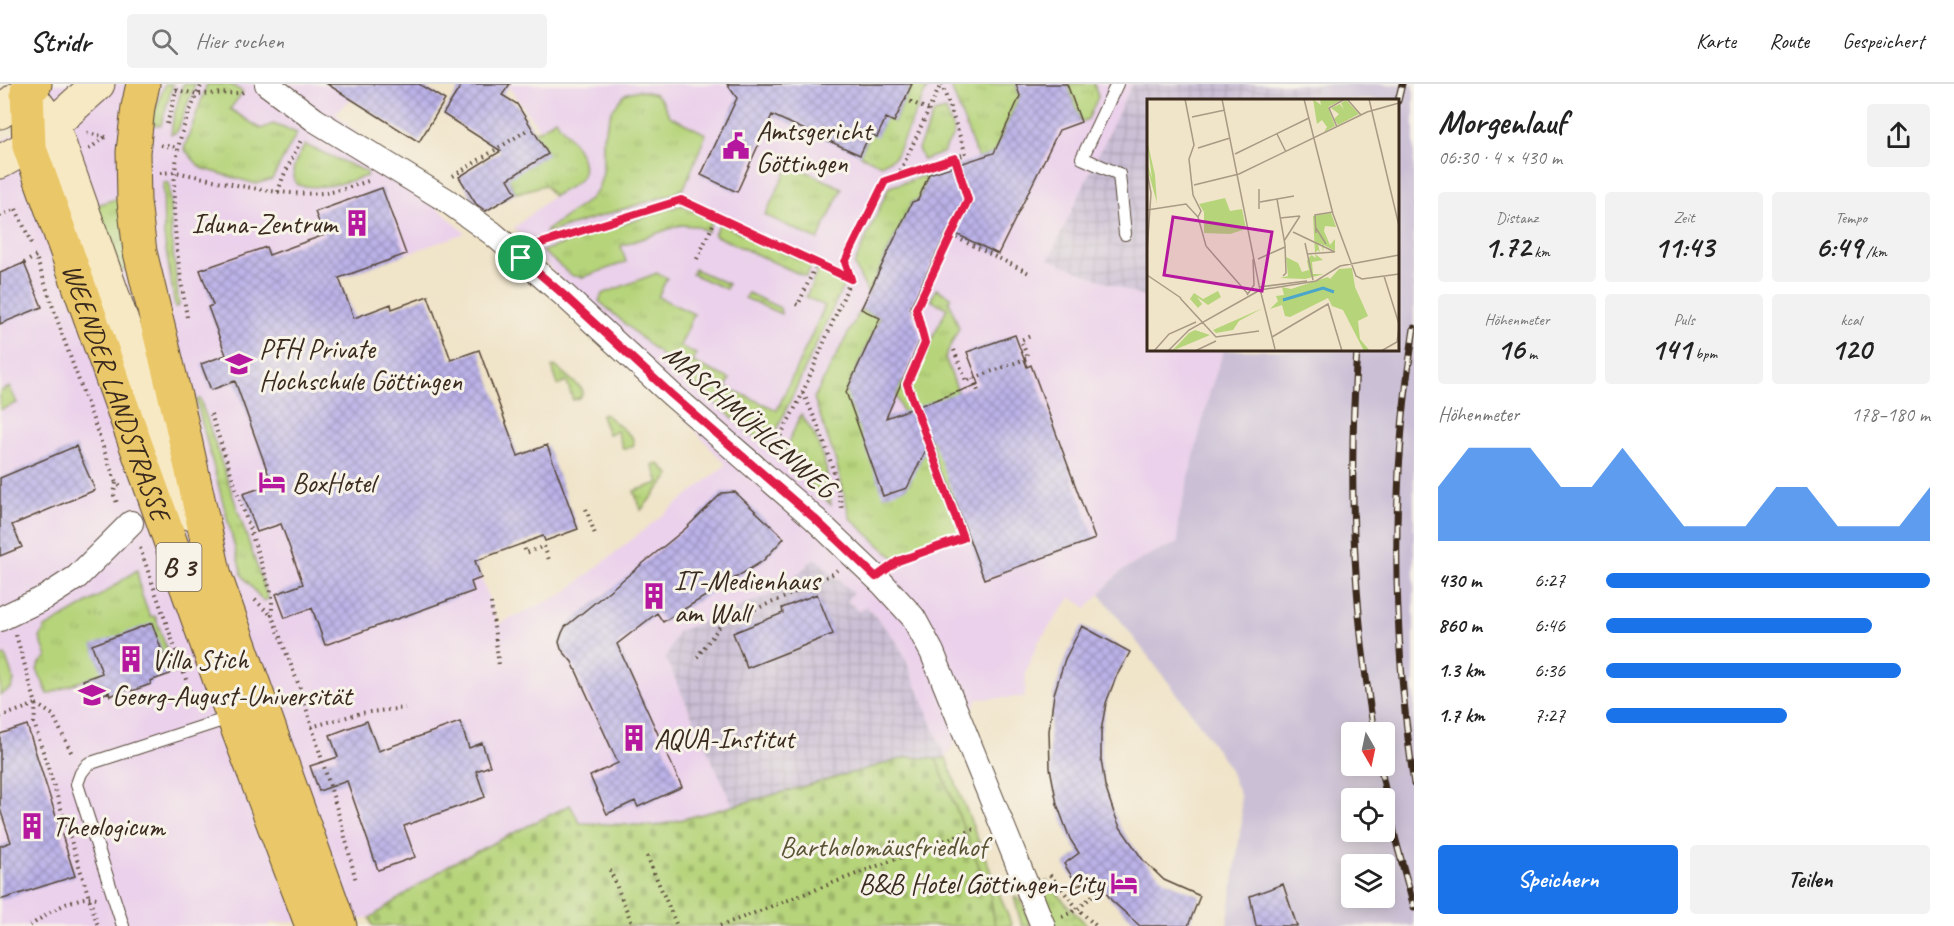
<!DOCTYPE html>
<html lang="de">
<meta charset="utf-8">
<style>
body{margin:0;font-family:Caveat,sans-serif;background:#f2f2f2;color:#222;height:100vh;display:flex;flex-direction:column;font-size:22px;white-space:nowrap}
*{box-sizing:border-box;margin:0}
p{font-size:20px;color:#767676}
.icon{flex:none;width:33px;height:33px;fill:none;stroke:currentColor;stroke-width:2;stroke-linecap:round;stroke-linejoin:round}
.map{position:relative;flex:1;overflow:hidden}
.details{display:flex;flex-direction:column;background:#fff;width:540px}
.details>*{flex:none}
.needle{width:39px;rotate:171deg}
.controls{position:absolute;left:1341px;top:638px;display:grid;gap:12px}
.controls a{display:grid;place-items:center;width:54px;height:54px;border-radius:6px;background:#fff;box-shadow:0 3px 15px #0003;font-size:30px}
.pin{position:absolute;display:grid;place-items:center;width:51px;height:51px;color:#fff;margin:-26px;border:3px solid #fff;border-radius:50%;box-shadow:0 2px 6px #0007}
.round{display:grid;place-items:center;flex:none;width:63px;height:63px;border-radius:6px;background:#f2f2f2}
.head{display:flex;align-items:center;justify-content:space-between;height:102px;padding:0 24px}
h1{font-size:33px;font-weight:700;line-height:45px}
.figures{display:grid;grid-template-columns:repeat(3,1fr);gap:9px;height:102px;padding:6px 24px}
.figures div{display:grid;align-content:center;border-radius:6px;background:#f2f2f2;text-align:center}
.figures b{font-size:30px;font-weight:700}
.figures small{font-size:16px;font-weight:400}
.figures p{font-size:16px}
.chart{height:168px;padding:12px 24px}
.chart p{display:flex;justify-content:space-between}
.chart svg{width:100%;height:108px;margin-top:6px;fill:#1a73e8;opacity:.7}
.button{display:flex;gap:12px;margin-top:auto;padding:12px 24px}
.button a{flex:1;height:69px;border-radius:6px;background:#1a73e8;color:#fff;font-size:24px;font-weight:700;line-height:69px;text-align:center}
.button a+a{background:#f2f2f2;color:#222}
ul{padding:0 24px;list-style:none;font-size:20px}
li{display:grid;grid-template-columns:96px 72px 1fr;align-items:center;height:45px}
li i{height:15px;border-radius:8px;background:#1a73e8}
header{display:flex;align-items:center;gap:36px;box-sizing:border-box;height:84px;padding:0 30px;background:#fff;border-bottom:2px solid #e0e0e0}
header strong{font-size:28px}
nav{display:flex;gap:33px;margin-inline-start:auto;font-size:21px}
.search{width:420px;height:54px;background:#f2f2f2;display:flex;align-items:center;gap:15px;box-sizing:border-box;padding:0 21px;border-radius:6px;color:#767676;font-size:22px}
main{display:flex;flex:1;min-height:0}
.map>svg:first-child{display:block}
.built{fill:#ebd1eb}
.industrial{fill:url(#industrial-grid)}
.railway{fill:#cbbfd5;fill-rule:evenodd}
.grass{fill:url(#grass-tufts);stroke:#787f4c;stroke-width:1.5}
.cemetery{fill:url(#cemetery-stones);stroke:#787f4c;stroke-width:1.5}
.building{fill:url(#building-cross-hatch)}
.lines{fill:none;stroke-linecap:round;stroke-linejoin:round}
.lane-casing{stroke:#564638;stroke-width:14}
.street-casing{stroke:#564638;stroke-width:26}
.secondary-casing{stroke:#564638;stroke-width:35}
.primary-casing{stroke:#564638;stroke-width:35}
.path{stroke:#564638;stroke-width:4;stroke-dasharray:1.5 4.5;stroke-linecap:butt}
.lane{stroke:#fff;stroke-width:12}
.street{stroke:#fff;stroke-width:24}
.secondary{stroke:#f7e9c3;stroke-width:33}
.primary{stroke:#eac769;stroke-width:33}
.rail-casing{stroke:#3b2a1e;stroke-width:7}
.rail{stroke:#f7f3e8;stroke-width:4.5;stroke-dasharray:14;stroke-linecap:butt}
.route-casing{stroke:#fff;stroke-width:12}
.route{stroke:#e11d48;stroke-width:8}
.labels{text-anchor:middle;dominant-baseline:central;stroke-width:6;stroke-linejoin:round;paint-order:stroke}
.shield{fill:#f7f3e8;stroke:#73665b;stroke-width:1.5}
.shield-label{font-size:27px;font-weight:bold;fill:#3b2a1e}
.poi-label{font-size:28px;fill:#3b2a1e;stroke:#f7f3e8;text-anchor:start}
.street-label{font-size:28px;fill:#3b2a1e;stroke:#f7f3e8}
.park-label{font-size:28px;fill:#5a5435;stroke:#f7f3e8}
.inset-river{fill:none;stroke:#4ba6c9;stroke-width:3}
.inset-road{fill:none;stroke:#a89a85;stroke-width:1.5}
.view{fill:#b5179e;fill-opacity:0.15;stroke:#b5179e;stroke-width:3}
.inset-edge{fill:none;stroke:#3b2a1e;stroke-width:3}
</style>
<header>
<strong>Stridr</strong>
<div class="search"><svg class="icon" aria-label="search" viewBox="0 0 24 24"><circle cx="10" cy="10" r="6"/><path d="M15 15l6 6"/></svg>Hier suchen</div>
<nav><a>Karte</a><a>Route</a><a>Gespeichert</a></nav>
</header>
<main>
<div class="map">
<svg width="1414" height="842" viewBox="0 0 1414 842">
<defs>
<pattern id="industrial-grid" width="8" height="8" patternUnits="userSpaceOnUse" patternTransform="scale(1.5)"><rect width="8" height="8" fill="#cbbfd5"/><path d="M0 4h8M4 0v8" fill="none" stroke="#afa4b6"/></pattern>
<pattern id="grass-tufts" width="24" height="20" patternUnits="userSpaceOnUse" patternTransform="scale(1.5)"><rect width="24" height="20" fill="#b6d47a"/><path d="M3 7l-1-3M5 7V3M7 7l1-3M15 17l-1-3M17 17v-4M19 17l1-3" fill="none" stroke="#9db669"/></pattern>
<pattern id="cemetery-stones" width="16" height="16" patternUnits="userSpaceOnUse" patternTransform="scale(1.5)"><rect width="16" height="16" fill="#b6d47a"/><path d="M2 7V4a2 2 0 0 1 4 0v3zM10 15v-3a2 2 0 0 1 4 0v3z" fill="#9db669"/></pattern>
<pattern id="building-cross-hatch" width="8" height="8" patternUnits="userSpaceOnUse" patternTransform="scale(1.5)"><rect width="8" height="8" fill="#bbb2e8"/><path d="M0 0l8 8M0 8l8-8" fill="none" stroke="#9991bb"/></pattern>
</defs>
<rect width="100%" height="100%" fill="#f7f3e8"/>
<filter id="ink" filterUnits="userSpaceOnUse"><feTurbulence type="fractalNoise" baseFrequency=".0167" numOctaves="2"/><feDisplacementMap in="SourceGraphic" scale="12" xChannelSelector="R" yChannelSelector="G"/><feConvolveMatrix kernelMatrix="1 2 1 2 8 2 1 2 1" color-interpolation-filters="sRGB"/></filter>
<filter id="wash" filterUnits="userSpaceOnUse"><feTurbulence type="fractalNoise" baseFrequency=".008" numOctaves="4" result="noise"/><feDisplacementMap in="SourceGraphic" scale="24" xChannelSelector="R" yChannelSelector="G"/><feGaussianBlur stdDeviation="1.35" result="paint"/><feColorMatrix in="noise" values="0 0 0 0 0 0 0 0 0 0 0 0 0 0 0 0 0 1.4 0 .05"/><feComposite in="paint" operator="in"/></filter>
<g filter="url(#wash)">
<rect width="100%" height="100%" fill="#f0e4c9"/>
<path class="built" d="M 20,0 L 369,0 L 335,29 L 465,149 L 339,194 L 354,233 L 357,232 L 387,318 L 475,477 L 498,540 L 563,510 L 726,381 L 514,144 L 553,112 L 578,97 L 580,69 L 556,35 L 540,46 L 507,0 L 1132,0 L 1050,175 L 1148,215 L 1148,266 L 1224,266 L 1210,307 L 1178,437 L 1178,459 L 1149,471 L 1119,489 L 1087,524 L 1071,513 L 1039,557 L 1026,587 L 1025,613 L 978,615 L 946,674 L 902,567 L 895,555 L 866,522 L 859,528 L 847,515 L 853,509 L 815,474 L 780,507 L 678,548 L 666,575 L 733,722 L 656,742 L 580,739 L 569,721 L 449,781 L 370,834 L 269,839 L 270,842 L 0,842 L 0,57 L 36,40 Z"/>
<path class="industrial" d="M 1132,0 L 1318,0 L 1312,16 L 1148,16 L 1148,215 L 1049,175 Z
M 815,474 L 853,509 L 847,516 L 859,528 L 866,522 L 895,555 L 902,567 L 946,674 L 936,675 L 909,673 L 733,722 L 666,575 L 677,548 L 780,507 Z"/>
<path class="railway" d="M 1318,0 L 1414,0 L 1414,842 L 1227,842 L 1242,736 L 1240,711 L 1229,684 L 1192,629 L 1100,510 L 1119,489 L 1149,471 L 1178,459 L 1178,437 L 1210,307 L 1224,266 L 1398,266 L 1398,16 L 1312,16 ZM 1352,648 L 1384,648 L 1384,681 L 1352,681 ZM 1352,714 L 1384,714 L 1384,747 L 1352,747 ZM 1352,780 L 1384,780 L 1384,813 L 1352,813 Z"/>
<path class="grass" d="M 165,0 L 173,0 L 161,41 L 150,40 Z
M 183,0 L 195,0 L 178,46 L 175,49 L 171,50 L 173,35 Z
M 207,0 L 230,0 L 243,8 L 230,25 L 261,45 L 273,40 L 297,49 L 272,95 L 256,100 L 201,84 L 184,65 Z
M 912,0 L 929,0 L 895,73 L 881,81 L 860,71 L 870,50 L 886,34 L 894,38 Z
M 950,0 L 1016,0 L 1020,12 L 994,69 L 978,75 Z
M 1067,0 L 1094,0 L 1098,13 L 1088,35 L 1081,38 Z
M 638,6 L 655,10 L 662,17 L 670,32 L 706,50 L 684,104 L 675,109 L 546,149 L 547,146 L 590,115 L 598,105 L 603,89 L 603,52 L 612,26 L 625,10 Z
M 946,26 L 954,49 L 943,69 L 923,76 L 918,65 L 934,29 Z
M 555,35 C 566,49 596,79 578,97 C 572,103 561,108 553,112 L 545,101 L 516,109 L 508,95 L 533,47 L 540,46 Z
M 305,61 L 367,88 L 367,92 C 343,99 322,106 297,101 C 288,86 297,75 305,61 Z
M 790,80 L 842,104 L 818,156 L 765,131 Z
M 929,90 L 918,116 L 912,118 L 868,209 L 854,181 L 889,103 Z
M 163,99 L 169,99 L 171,148 L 179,222 L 175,223 L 164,152 Z
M 119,114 L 129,181 L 126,186 L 121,187 L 94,122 Z
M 681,121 L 713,136 L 707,148 L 696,142 L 680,141 L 621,162 L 626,178 L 584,193 L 573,192 L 542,167 Z
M 719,139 L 812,181 L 806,193 L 714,151 Z
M 819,184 L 846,196 L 773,354 L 766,358 L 750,349 L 599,217 L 602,210 L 657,189 L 667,194 L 658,213 L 694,230 L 680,262 L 696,270 L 693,278 L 730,295 L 726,303 L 777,326 L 825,222 L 806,213 Z
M 694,185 L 728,200 L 726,205 L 692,190 Z
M 936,205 L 951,213 L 949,217 L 959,244 L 945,273 L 958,308 L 967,449 L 894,474 L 850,434 L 836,378 L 814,314 L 861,225 L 880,234 L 846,308 L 920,378 L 896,311 L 902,297 L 910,300 L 947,224 L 931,216 Z
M 748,209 L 780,224 L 781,230 L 745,214 Z
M 555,282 L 582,305 L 583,308 L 581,313 L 573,316 L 567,298 L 558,301 L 552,283 Z
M 10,303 L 17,319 L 0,326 L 0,307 Z
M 200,315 L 268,515 L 263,517 L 242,491 L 196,316 Z
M 605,330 L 632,353 L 634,359 L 633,362 L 623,365 L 617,347 L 608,350 L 601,331 Z
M 801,330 L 816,353 L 826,384 L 831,421 L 782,373 Z
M 658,379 L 670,391 L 641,426 L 634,407 L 659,399 L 653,381 Z
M 137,486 L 141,509 L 150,533 L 155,532 L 175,588 L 170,590 L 152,540 L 102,589 L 48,610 L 37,585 L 41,578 L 47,573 L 40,554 L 45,544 L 98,513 Z
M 5,571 L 14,597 L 11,605 L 0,611 L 0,573 Z
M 946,674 L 1012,842 L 995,842 L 990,810 L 936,675 Z
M 1047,797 L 1067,821 L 1088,842 L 1055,842 L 1042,806 Z
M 1014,813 L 1021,816 L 1031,842 L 1022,842 Z"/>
<path class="cemetery" d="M 909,673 L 936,675 L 990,810 L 995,842 L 373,842 L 370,834 L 449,781 L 570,721 L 580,739 L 656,742 L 733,722 Z"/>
<g id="blocks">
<path class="building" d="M 327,0 L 419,0 L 445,16 L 419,58 Z
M 462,0 L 510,0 L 502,11 L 517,20 L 548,70 L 508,95 L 516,109 L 486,127 L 476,120 L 459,93 L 501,67 L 443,30 Z
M 727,0 L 912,0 L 894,38 L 886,34 L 877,53 L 870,50 L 860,71 L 772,31 L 737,108 L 701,91 L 737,14 Z
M 1016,0 L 1067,0 L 1081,38 L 1059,46 L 998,170 L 948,146 L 910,224 L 921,254 L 886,334 L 979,300 L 967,268 L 1015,251 L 1027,283 L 1031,281 L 1095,455 L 984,495 L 932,354 L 907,404 L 883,412 L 846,308 L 880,234 L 861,225 L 912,118 L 918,116 L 929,90 L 994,69 L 1020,12 Z
M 382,104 L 406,170 L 339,194 L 354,234 L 391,220 L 392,225 L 428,212 L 451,276 L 479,266 L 518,372 L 547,361 L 578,445 L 545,457 L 543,452 L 475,477 L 481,494 L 471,498 L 474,507 L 325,561 L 312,524 L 285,534 L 276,510 L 303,500 L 281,440 L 257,448 L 243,410 L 272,400 L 235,297 L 211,306 L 201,280 L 226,271 L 208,223 L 213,221 L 200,186 L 266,163 L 269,171 L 324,151 L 315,128 Z
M 24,179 L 42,223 L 0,240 L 0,189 Z
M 76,362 L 95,406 L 12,441 L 22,463 L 0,472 L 0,394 Z
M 735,408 L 784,454 L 763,477 L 663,538 L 657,529 L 617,560 L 682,703 L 638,723 L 635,717 L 607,730 L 590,692 L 618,679 L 572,578 L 561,565 L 559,558 L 562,549 L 565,543 L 685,445 L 722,409 Z
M 817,510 L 833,550 L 747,584 L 733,549 L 783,529 L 782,524 Z
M 152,539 L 170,590 L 150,597 L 151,600 L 132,607 L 131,604 L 110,612 L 109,608 L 90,615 L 83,596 L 102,589 L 92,561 Z
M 1082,542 L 1130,568 L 1116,593 L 1106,619 L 1101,647 L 1101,675 L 1105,702 L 1114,729 L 1120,743 L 1143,776 L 1164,796 L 1200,812 L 1188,842 L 1140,842 L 1111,816 L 1094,791 L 1078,802 L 1064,780 L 1079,769 L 1070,755 L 1057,720 L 1050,684 L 1049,647 L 1054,610 L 1065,575 Z
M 367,637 L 378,667 L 460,638 L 469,664 L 482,659 L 490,682 L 476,687 L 485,713 L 404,742 L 415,773 L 378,786 L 347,697 L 319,707 L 310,682 L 338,673 L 330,651 Z
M 27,641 L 75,792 L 0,816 L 0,762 L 11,758 L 0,725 L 0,650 Z
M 1283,800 L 1297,842 L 1256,842 L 1250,812 Z"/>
</g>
</g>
<g filter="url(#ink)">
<use href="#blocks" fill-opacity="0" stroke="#564638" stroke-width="1.5"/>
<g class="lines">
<defs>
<path id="lane" d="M 1117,0 L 1082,74 L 1119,90 L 1125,150
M 123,842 L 77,700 L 81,689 L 88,680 L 232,633"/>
<path id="street" d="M 267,0 L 315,36 L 446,116 L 492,149 L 564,211 L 671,310 L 815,435 L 882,499 L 913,533 L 932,568 L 1043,842
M 0,535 L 46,513 L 77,493 L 131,439"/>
<path id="secondary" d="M 0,28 L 27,7 L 53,42 L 170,373 L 192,430
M 0,78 L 29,62 L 98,0"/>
<g id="primary">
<path id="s1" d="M 35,0 L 27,7 L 29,62 L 233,633 L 312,842"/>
<path d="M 143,0 L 138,23 L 133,68 L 134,117 L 140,168 L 181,337 L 215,492 L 340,842"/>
</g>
</defs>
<use href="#lane" class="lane-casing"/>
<use href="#street" class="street-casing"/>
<use href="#secondary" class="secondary-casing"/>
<use href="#primary" class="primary-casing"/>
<path class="path" d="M 176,6 L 197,10 L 241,9 L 246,6
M 905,15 L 929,26
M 167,40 L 178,0
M 87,49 L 106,53
M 161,61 L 178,64
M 89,65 L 105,53
M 160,89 L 175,88 C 223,97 274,113 323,109 C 338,108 353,102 368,97
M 453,92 L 529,45
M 898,92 L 966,70 L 942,1
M 278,108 L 283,93 L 302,54
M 16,125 L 33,163
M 0,132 L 16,125
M 951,151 L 1029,189
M 540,160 L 681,116 L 850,194
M 697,175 L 717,132
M 37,176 L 62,250 L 116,399 L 120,402
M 24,179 L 36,172
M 796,220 L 798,221 L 817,179
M 187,233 C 178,178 168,121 178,66 C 181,45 193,19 202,0
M 954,266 L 966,297 L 1028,274 L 1021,256 L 1033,251
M 973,294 L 978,307
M 803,309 C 821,346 836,386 842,427
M 211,330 L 272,511 L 272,532 L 301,607 L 343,745 L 356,797
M 770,366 L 776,360 L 800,315 L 851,195 L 845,178 L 885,97 L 898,92 L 941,0
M 116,399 L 114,411 L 118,422
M 586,425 L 595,450
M 523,459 L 526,469 L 544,462 L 549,476
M 140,464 L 197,627
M 894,481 L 898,477 L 963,454 L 907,300 L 925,259 L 916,225 L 968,116 L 955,74
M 255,516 L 272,532
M 491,519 L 499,582
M 16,551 L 36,620 L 34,639 L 98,842
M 697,573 L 723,538 L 783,514 L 832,490 L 837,486
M 36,620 L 53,631 L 73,672
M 0,633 L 36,620
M 311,643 L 361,629 L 405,624
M 647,772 L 677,842
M 610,786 L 633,842
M 1050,791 L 1078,825 L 1096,842
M 1062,833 L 1078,825 L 1102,803
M 30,842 C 46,830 76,810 97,814
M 720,842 L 977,744"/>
<use href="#lane" class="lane"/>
<use href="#street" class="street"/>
<use href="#secondary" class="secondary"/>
<use href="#primary" class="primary"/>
<defs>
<path id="rail" d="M 1398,17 L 1402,0
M 1414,244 C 1390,396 1392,548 1414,700
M 1357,266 C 1348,394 1353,521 1374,648
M 1380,681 L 1396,757 L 1414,823"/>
</defs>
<use href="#rail" class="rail-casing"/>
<use href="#rail" class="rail"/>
</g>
</g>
<g class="lines" filter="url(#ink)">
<defs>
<path id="route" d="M 955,74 L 968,116 L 916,225 L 925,259 L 907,300 L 963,454 L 898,477 L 876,493 L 815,435 L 671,310 L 564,211 L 521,174 L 532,162 L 681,116 L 851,195 L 845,178 L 885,97 Z"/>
</defs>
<use href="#route" class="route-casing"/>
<use href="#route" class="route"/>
</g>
<defs>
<symbol id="civic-bare" viewBox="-9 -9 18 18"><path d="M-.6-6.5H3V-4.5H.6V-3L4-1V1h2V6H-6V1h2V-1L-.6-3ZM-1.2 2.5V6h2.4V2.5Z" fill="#b5179e" stroke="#f7f3e8" stroke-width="2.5" paint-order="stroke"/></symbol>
<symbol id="building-bare" viewBox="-9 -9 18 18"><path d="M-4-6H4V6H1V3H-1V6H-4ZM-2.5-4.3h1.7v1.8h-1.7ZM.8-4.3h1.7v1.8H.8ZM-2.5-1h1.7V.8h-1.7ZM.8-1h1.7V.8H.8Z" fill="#b5179e" stroke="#f7f3e8" stroke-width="2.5" paint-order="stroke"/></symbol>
<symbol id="university-bare" viewBox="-9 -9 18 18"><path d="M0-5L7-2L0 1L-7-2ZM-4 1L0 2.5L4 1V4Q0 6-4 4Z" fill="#b5179e" stroke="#f7f3e8" stroke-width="2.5" paint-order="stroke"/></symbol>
<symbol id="hotel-bare" viewBox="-9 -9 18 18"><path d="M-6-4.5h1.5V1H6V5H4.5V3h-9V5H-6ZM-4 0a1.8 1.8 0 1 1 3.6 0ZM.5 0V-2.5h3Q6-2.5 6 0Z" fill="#b5179e" stroke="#f7f3e8" stroke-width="2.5" paint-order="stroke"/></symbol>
</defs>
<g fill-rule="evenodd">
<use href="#civic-bare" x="717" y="43" width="38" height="38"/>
<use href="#building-bare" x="338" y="120" width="38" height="38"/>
<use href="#university-bare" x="220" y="261" width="38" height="38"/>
<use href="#hotel-bare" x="253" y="379" width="38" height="38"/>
<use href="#building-bare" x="635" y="493" width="38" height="38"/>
<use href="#building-bare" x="112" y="556" width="38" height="38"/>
<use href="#university-bare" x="73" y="592" width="38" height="38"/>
<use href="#building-bare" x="615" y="635" width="38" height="38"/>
<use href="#building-bare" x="13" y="723" width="38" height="38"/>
<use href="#hotel-bare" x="1105" y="780" width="38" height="38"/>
</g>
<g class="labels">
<rect class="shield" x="156.5" y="459" width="45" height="48" rx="4.5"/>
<g class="shield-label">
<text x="179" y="483">B 3</text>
</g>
<g class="poi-label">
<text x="756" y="46">Amtsgericht<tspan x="756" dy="32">Göttingen</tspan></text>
<text x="337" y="139" text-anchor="end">Iduna-Zentrum</text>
<text x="259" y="264">PFH Private<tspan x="259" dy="32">Hochschule Göttingen</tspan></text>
<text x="292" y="398">BoxHotel</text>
<text x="674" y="496">IT-Medienhaus<tspan x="674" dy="32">am Wall</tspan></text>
<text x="151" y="575">Villa Stich</text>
<text x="112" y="611">Georg-August-Universität</text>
<text x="654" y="654">AQUA-Institut</text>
<text x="52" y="742">Theologicum</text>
<text x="1104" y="799" text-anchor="end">B&amp;B Hotel Göttingen-City</text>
</g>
<g class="street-label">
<text stroke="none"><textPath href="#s1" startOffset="327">WEENDER LANDSTRASSE</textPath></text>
<text transform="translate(750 337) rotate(41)">MASCHMÜHLENWEG</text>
</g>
<g class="park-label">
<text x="883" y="762">Bartholomäusfriedhof</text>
</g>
</g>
<g transform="translate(1147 15)">
<rect width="252" height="252" fill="#f0e4c9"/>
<path d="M 166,0 L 174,6 L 173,0 L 197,0 L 181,8 L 188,27 L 177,33 L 180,28 L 175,21 L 170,25 ZM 199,1 L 212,15 L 191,26 L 187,20 L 192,15 L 184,9 L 193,5 L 197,11 L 194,4 ZM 0,41 L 8,76 L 10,104 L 0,68 L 0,63 L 5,80 ZM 184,114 L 189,128 L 178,127 L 177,132 L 183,146 L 188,140 L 188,152 L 177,146 L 176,153 L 175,145 L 171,145 L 173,154 L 171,151 L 168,154 L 166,117 ZM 168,155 L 176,161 L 165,163 L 166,175 L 177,175 L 158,180 L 133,179 L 141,177 L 139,158 L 151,164 L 155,173 L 162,171 L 160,162 L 164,156 L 169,159 ZM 71,192 L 74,198 L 61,206 L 50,198 L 55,205 L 51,209 L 43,200 L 47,194 L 56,200 Z" fill="#b6d47a"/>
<path d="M 78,99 L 83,112 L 95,110 L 99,130 L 83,135 L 57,134 L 57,113 L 52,105 Z" fill="#b6d47a"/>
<path d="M 205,169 L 208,188 L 221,217 L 211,222 L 213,240 L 223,252 L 217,252 L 196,211 L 185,207 L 181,199 L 143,218 L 138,217 L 135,206 L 123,210 L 131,202 L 129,197 L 137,196 L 135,188 L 144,190 L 181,178 L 183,180 L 192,170 ZM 116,209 L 92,222 L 86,231 L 69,234 L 66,231 ZM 48,231 L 63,236 L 25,252 L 42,234 Z" fill="#b6d47a"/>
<path class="inset-river" d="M 136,201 L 176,189 L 187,193"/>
<path class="inset-road" d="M 38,0 L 47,46 L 42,60 L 46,96 L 54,112 L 51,118M 157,0 L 186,115 L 209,177 L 215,180 L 252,175M 200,0 L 214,16M 222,0 L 252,127M 45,18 L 78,11M 190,28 L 182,9 L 198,0M 130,35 L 139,53M 51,49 L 83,39M 88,55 L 162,19M 0,72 L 4,94 L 0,153M 47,86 L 92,75 L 220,13 L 252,4M 112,90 L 112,110M 130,100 L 138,146 L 139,174 L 136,177M 113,103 L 147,97M 0,111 L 39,105 L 51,118 L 59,147 L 101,195M 133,119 L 153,117M 169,129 L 179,145M 146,133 L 188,153M 169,134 L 168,116 L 186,113M 137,142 L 153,117M 158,144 L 166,181M 160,155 L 187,153M 111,160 L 138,148M 0,176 L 34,199M 237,177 L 252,225M 112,188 L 160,182M 113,190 L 128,250M 113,191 L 169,182 L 193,167 L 252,156M 100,196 L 107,186 L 106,160M 33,199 L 69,238 L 112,232M 125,238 L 181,205 L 195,252M 7,252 L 22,235 L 49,223M 21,252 L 42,231 L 113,191 L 75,0M 48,252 L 69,242M 234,252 L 250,243 L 252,229"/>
<path class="view" d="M 26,118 L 125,133 L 115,192 L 17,176 Z"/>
<rect width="252" height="252" class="inset-edge"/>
</g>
</svg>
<div class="controls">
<a><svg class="needle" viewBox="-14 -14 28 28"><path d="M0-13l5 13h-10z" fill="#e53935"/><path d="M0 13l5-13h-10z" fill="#767676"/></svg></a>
<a><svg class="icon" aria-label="locate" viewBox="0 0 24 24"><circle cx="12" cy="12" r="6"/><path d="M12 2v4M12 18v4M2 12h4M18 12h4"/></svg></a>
<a><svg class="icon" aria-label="layers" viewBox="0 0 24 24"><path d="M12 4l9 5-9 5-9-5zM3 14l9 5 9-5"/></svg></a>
</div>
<div class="pin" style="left:521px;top:174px;background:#1e9e55"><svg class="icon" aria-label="arrive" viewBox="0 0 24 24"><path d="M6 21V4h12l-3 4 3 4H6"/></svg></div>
</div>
<section class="details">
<div class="head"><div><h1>Morgenlauf</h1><p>06:30 · 4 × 430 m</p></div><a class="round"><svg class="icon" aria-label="share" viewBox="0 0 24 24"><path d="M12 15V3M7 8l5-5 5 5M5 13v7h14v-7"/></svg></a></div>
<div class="figures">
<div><p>Distanz</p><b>1.72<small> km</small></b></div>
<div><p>Zeit</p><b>11:43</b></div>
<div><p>Tempo</p><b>6:49<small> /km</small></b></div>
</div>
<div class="figures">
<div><p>Höhenmeter</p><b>16<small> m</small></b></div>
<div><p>Puls</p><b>141<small> bpm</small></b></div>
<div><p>kcal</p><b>120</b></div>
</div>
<div class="chart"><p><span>Höhenmeter</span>178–180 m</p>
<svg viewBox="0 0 160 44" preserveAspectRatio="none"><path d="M0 44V22L10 6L20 6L30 6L40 22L50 22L60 6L70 22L80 38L90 38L100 38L110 22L120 22L130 38L140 38L150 38L160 22V44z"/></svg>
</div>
<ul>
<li><b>430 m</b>6:27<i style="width:100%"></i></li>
<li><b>860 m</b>6:46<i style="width:82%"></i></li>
<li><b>1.3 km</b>6:36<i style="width:91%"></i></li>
<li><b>1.7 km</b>7:27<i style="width:56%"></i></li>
</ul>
<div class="button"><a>Speichern</a><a>Teilen</a></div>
</section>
</main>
